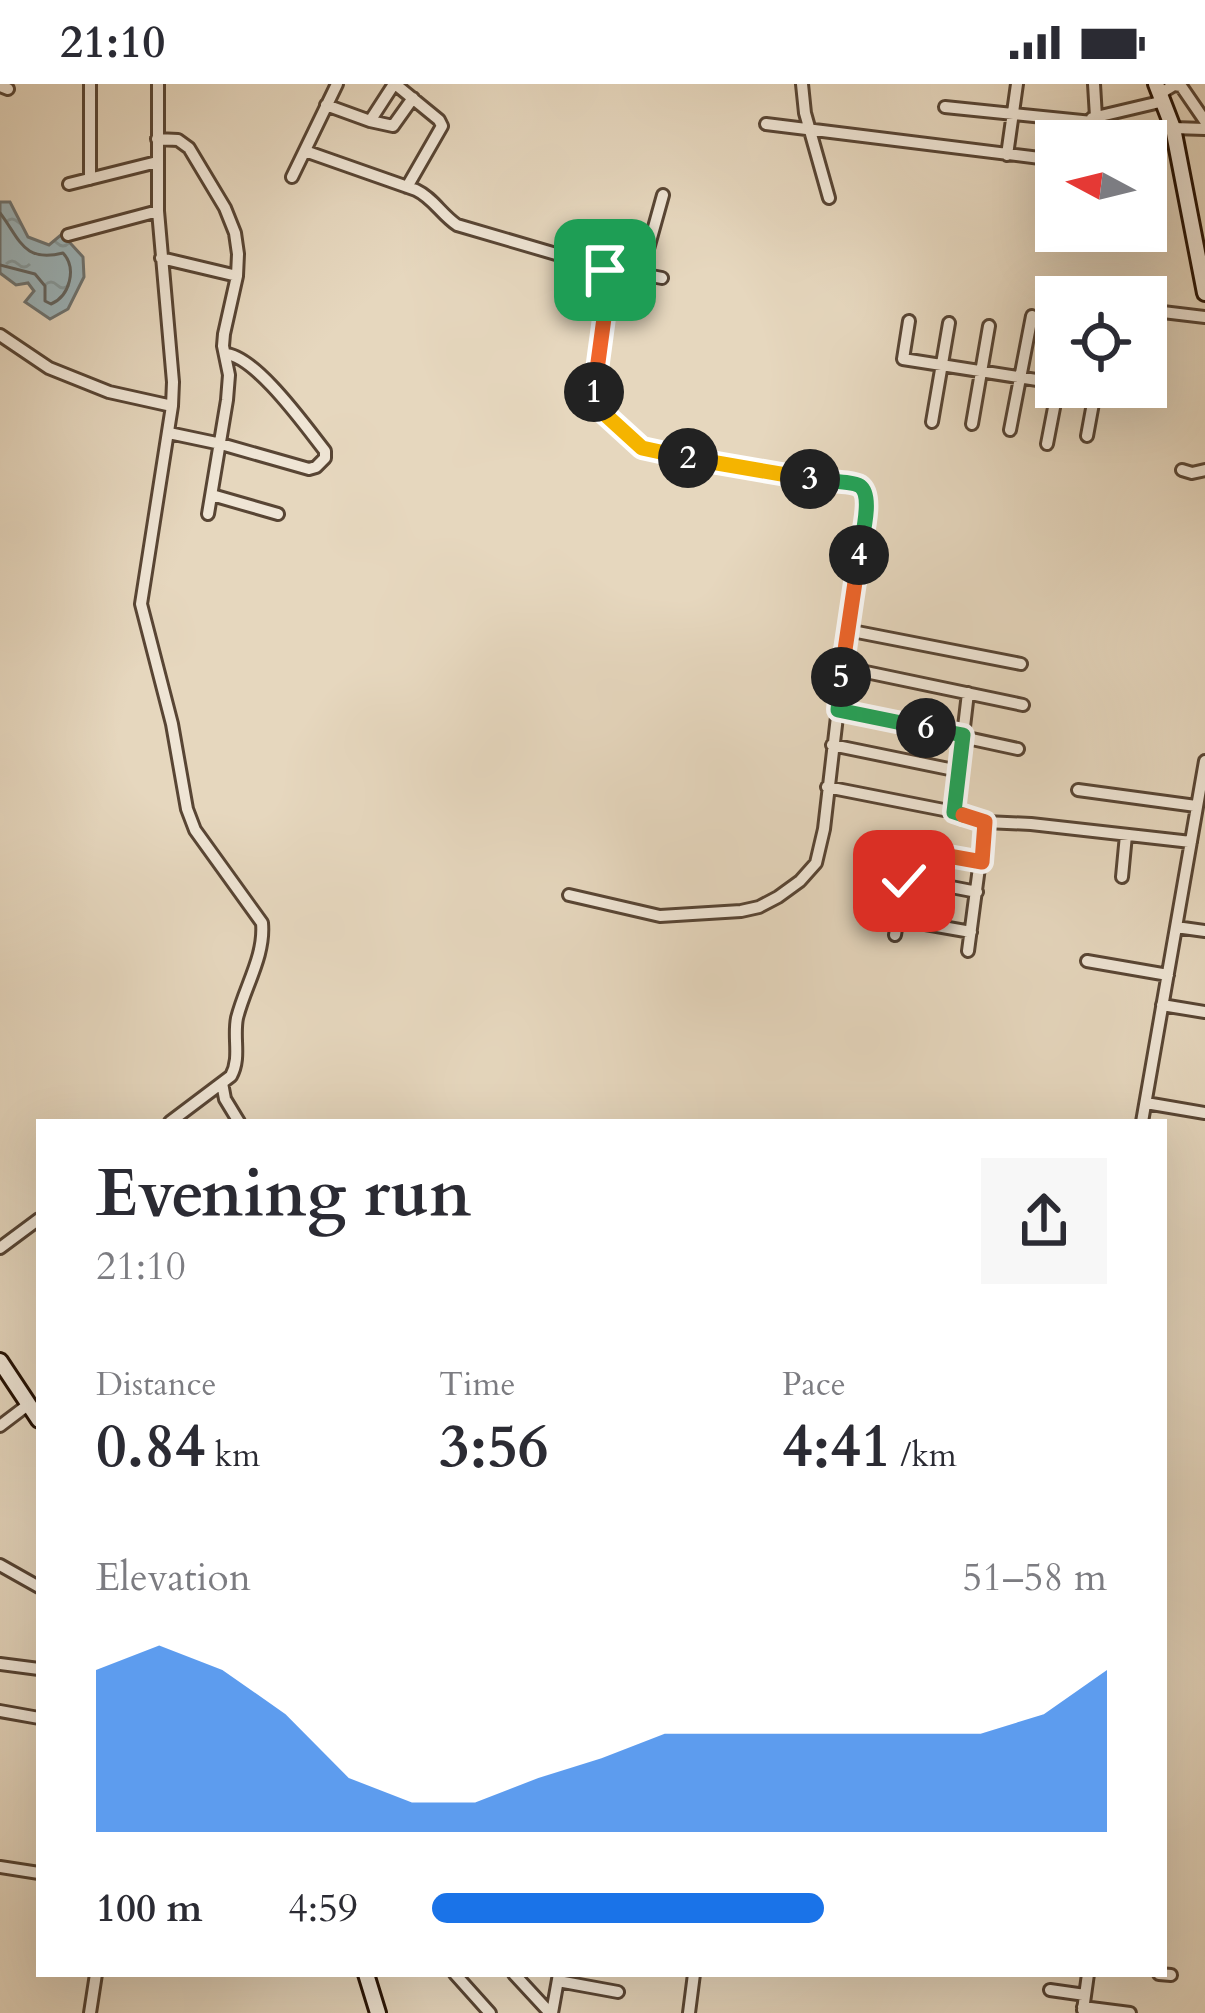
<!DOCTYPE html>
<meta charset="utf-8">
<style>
body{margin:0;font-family:Cardo,serif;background:#f7f7f7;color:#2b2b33;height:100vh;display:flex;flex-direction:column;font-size:45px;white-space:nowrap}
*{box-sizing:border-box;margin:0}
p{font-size:39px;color:#7c7c81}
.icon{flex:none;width:66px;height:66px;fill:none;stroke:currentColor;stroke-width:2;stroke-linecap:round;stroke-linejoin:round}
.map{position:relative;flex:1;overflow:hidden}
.panel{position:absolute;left:36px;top:1035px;width:1131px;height:858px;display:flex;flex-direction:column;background:#fff;border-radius:0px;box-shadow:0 12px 48px #0002}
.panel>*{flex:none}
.needle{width:78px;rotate:277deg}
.fabs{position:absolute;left:1035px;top:36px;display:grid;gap:24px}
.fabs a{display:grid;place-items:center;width:132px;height:132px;border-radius:0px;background:#fff;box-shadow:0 12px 48px #0002;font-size:60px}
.pin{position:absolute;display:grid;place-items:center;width:102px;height:102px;color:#fff;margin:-51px;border-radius:24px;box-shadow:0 6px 18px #0006}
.km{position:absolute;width:60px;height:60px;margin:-30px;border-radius:50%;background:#222;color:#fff;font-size:33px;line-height:60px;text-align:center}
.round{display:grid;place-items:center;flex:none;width:126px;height:126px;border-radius:0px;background:#f7f7f7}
.overview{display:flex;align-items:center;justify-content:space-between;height:204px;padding:0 60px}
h1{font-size:66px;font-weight:800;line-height:90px}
.stats{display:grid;grid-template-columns:repeat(3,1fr);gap:18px;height:204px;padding:12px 60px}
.stats div{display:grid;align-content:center}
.stats b{font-size:60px;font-weight:800}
.stats small{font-size:33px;font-weight:400}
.stats p{font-size:33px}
.chart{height:336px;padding:24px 60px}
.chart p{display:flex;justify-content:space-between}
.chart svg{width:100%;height:216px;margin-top:12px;fill:#1a73e8;opacity:.7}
ul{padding:0 60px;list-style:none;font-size:39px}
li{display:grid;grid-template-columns:192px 144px 1fr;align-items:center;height:90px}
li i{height:30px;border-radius:15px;background:#1a73e8}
.status{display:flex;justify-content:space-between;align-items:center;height:84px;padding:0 60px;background:#fff;direction:ltr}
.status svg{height:33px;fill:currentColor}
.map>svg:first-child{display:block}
.water{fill:url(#water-ripples);stroke:#6e7574;stroke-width:3}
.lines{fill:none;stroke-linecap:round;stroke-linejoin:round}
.shore{stroke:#626562;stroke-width:3}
.street-casing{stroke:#584534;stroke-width:16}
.secondary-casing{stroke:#281406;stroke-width:20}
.street{stroke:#efe5d5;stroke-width:10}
.secondary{stroke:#efe5d5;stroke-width:14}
.split-1-casing{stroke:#fff;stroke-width:24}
.split-2-casing{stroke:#fff;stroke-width:24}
.split-3-casing{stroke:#fff;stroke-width:24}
.split-4-casing{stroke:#fff;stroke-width:24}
.split-5-casing{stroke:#fff;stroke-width:24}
.split-6-casing{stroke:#fff;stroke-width:24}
.split-7-casing{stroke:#fff;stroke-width:24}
.split-8-casing{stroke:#fff;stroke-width:24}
.split-9-casing{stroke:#fff;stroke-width:24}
.split-1{stroke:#f0652b;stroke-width:15}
.split-2{stroke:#f5b400;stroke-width:15}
.split-3{stroke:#f5b400;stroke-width:15}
.split-4{stroke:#22a559;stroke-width:15}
.split-5{stroke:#f0652b;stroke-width:15}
.split-6{stroke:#22a559;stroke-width:15}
.split-7{stroke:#22a559;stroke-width:15}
.split-8{stroke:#f0652b;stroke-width:15}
.split-9{stroke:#f5b400;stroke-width:15}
</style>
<div class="status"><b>21:10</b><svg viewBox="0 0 49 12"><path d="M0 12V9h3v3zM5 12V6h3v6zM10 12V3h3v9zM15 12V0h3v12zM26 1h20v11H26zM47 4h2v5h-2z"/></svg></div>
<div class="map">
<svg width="1205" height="1929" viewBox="0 0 1205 1929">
<defs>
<pattern id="water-ripples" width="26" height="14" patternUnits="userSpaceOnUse" patternTransform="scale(3)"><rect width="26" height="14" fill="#9cb6bd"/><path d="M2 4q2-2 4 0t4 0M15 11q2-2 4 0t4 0" fill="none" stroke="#869ca1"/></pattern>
</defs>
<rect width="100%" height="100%" fill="#e6d7be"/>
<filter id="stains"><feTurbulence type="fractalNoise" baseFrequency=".00167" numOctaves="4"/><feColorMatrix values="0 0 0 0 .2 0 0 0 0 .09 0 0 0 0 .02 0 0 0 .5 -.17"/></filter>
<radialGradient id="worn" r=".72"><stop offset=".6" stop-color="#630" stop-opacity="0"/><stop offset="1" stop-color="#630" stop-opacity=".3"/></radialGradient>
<path class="water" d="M 0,118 L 10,118 L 28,153 L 49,161 L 62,150 L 83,173 L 84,193 L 68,225 L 50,235 L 25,218 L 34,207 L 28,199 L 16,201 L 0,189 Z"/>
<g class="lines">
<path class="shore" d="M 0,129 C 20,155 23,179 63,169 C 77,184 70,212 51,220 L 45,217 L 45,202 L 35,190 L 0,181"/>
<defs>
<path id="street" d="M 158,0 L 158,127 L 173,298 L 172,322 L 141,520 L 172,640 L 187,725 L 195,746 L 262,839 C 265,872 245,902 237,934 C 233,954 241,974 231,992 L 170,1038
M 395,0 L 439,36 L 442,42 L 407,103
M 802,0 L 805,29 L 829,114
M 1094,0 L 1096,33
M 0,2 L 8,5
M 1161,9 L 1174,1 L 1181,2 L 1205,37
M 326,21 L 370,37 L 393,42 L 413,14
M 945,23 L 1092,38
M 370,37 L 394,0
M 766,40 L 1056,76
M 1173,44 L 1205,45
M 157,55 L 178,56 L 189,64 L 225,124 L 235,149 L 238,170 L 237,192 L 224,250 L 223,262 L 229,291 L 227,316 L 208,430
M 1097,57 L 1092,34 L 1164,17
M 305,67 L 416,106 C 433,114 441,130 457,141 L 597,182 L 605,186 L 609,197 L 594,309 L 597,323 L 642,365 L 829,398 C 853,400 868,395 866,426 L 847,546 L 824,745 L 816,779 L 800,797 L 778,813 L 759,823 L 741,827 L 660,832 L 569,811
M 1007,71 L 1017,0
M 292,93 L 337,0
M 90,95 L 90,0
M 69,100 L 157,78
M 68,151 L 158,127
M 161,174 L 237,192
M 605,186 L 641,190 L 663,111
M 641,190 L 662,194
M 1146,226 L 1205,233
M 909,237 L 903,275 L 1056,299
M 0,251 L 49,284 L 109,308 L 172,322
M 932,338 L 949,239
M 972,340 L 989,242
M 1010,346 L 1032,232
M 169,349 L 221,360 L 309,385 L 316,383 L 325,374 L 325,367 C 306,343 255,271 225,270
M 1087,352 L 1096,303
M 1047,360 L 1058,303
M 1182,386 L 1192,389 L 1205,386
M 212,411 L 278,430
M 847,546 L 1021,580
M 842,583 L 1023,621
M 838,626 L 1018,665
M 832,661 L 959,687
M 827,703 L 954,728 L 985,738 L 1031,740 L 1191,758
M 1078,706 L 1196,722
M 954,728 L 968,609
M 915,764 L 982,778
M 1122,793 L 1126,751
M 897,835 L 971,848
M 1176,843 L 1205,847
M 895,851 L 904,797 L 910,795 L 977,808
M 968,867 L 985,738
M 1087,877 L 1168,891
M 1162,921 L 1205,928
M 222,999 L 225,1015 L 239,1038
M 1146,1019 L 1205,1029
M 1142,1038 L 1205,677
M 0,1164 L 39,1135
M 0,1342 L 29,1320
M 0,1481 L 39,1503
M 0,1580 L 39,1585
M 0,1627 L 39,1634
M 0,1783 L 39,1789
M 455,1890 L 490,1929
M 514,1890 L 550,1929
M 1159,1890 L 1171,1891
M 558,1897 L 618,1908
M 1050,1906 L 1085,1911
M 1083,1923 L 1130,1929
M 1083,1926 L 1088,1890
M 90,1929 L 96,1890
M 552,1929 L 559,1890
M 689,1929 L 694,1890"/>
<path id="secondary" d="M 1156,0 L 1173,44 L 1205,209
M 0,1277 L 39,1336
M 366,1890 L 378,1929"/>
</defs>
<use href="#street" class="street-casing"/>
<use href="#secondary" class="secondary-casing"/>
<use href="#street" class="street"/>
<use href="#secondary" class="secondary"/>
</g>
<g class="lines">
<defs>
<path id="split-1" d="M 594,308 L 609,197 L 605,186"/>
<path id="split-2" d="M 594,308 L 597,323 L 642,364 L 688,374"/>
<path id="split-3" d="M 688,374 L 810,395"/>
<path id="split-4" d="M 810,395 C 821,397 852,397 860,402 C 874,412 861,456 859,471"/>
<path id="split-5" d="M 841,593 L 859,471"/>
<path id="split-6" d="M 841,593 L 838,626 L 926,644"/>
<path id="split-7" d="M 926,644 L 963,651 L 954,728 L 963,731"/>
<path id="split-8" d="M 939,791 L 943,771 L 982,778 L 985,738 L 963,731"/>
<path id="split-9" d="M 904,797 L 910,795 L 938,800 L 939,791"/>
</defs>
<use href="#split-1" class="split-1-casing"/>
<use href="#split-2" class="split-2-casing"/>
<use href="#split-3" class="split-3-casing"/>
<use href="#split-4" class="split-4-casing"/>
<use href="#split-5" class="split-5-casing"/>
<use href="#split-6" class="split-6-casing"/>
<use href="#split-7" class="split-7-casing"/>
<use href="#split-8" class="split-8-casing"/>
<use href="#split-9" class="split-9-casing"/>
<use href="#split-1" class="split-1"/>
<use href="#split-2" class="split-2"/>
<use href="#split-3" class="split-3"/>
<use href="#split-4" class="split-4"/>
<use href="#split-5" class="split-5"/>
<use href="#split-6" class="split-6"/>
<use href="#split-7" class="split-7"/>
<use href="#split-8" class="split-8"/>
<use href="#split-9" class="split-9"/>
</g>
<rect width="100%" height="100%" filter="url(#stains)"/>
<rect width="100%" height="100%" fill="url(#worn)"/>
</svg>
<div class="fabs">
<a><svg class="needle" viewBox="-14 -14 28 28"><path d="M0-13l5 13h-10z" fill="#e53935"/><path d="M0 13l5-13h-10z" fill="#7c7c81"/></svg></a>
<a><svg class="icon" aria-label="locate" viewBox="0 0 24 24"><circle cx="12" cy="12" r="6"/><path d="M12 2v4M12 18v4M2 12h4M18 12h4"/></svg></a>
</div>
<div class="pin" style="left:605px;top:186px;background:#1e9e55"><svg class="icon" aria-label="arrive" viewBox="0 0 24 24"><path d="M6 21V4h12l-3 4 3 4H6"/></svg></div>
<div class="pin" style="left:904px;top:797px;background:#d93025"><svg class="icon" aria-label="check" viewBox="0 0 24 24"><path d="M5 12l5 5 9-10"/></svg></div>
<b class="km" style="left:594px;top:308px">1</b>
<b class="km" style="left:688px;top:374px">2</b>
<b class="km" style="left:810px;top:395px">3</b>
<b class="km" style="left:859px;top:471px">4</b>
<b class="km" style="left:841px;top:593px">5</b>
<b class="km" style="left:926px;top:644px">6</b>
<section class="panel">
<div class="overview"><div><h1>Evening run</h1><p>21:10</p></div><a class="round"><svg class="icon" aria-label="share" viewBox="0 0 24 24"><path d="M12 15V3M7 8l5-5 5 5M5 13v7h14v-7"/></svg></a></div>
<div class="stats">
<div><p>Distance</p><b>0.84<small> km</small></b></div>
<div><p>Time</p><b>3:56</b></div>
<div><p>Pace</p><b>4:41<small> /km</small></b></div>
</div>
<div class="chart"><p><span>Elevation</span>51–58 m</p>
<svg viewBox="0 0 160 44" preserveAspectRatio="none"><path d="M0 44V11L10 6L20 11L30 20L40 33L50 38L60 38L70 33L80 29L90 24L100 24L110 24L120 24L130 24L140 24L150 20L160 11V44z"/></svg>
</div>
<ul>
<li><b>100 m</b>4:59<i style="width:58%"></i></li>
</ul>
</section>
</div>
